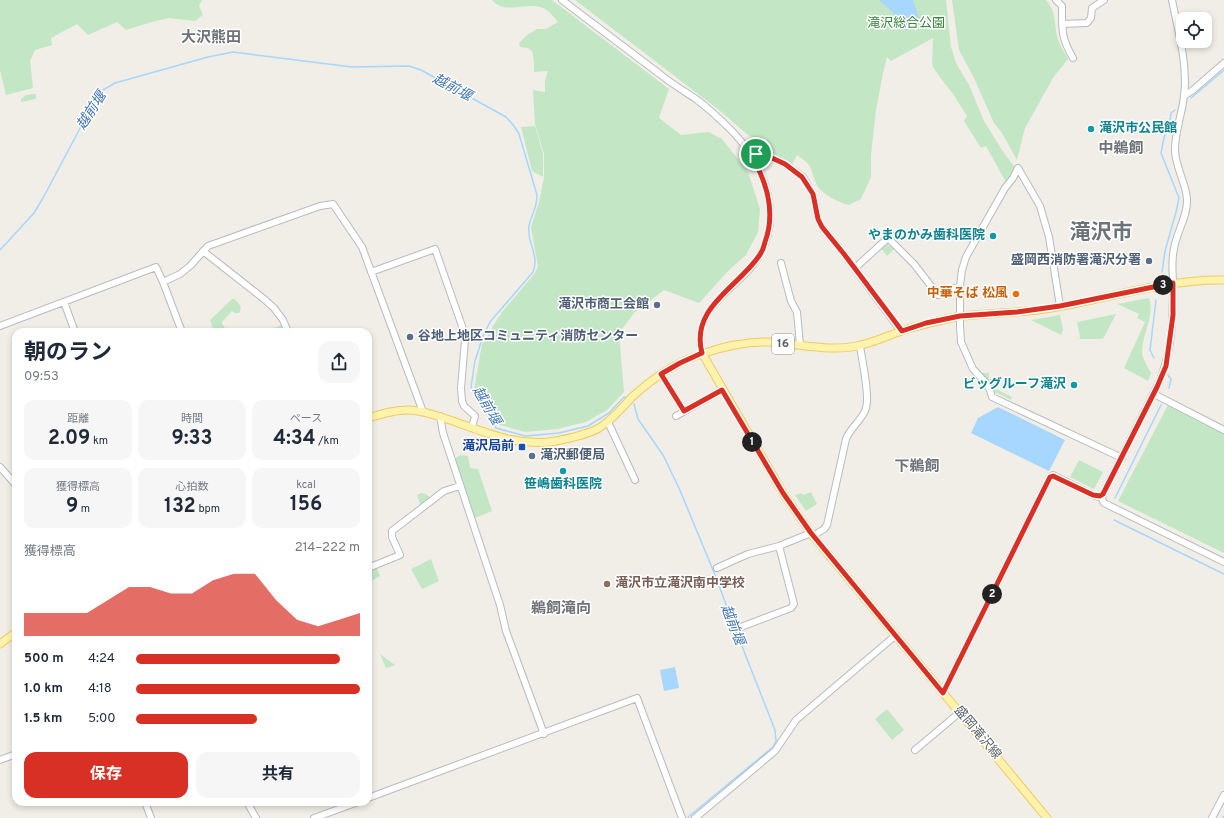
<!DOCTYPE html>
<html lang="ja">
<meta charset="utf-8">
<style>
body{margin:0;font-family:Overpass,"Noto Sans JP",sans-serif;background:#f6f6f7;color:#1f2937;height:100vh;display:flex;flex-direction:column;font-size:15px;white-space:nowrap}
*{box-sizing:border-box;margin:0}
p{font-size:13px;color:#747a83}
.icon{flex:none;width:22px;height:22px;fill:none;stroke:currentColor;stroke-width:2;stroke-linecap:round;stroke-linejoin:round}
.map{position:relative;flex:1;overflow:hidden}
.sheet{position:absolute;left:12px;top:328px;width:360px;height:478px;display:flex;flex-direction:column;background:#fff;border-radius:12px;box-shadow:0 2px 6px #0003}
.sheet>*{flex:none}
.tools{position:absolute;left:1176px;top:12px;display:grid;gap:8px}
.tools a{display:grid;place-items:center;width:36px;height:36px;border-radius:8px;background:#fff;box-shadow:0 2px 6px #0003;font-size:20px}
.pin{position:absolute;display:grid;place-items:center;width:34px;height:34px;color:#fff;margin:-17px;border:2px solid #fff;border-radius:50%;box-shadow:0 1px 4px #0007}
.km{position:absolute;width:20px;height:20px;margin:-10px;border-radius:50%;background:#222;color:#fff;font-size:11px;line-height:20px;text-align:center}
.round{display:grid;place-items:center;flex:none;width:42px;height:42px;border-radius:12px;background:#f6f6f7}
.overview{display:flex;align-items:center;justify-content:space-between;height:68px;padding:0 12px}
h1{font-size:22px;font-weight:700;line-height:30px}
.stats{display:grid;grid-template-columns:repeat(3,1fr);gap:6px;height:68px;padding:4px 12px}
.stats div{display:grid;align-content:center;border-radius:10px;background:#f6f6f7;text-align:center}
.stats b{font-size:20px;font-weight:700}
.stats small{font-size:11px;font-weight:400}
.stats p{font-size:11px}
.chart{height:112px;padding:8px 12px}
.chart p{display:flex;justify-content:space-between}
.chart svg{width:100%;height:72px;margin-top:4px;fill:#d93025;opacity:.7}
.action{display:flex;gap:8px;margin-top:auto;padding:8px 12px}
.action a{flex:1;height:46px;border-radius:12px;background:#d93025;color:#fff;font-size:16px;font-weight:700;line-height:46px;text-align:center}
.action a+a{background:#f6f6f7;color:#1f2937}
ul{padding:0 12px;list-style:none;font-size:13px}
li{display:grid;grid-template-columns:64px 48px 1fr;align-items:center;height:30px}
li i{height:10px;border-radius:5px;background:#d93025}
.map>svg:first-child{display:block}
.green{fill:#c3e7c4}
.water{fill:#a7d6fe}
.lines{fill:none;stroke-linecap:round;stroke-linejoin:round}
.stream{stroke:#a7d6fe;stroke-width:1.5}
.minor-casing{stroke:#b8bbbf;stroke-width:8}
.major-casing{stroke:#f0cb5e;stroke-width:9}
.minor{stroke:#fff;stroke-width:6}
.major{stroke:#fef3ac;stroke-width:7}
.route-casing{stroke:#fff;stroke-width:8}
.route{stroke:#d93025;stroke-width:5}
.culture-dot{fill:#0f9aa8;stroke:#fff;stroke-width:1.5}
.service-dot{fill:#5c6f8a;stroke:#fff;stroke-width:1.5}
.food-dot{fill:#e8710a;stroke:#fff;stroke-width:1.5}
.transit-dot{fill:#1a4fb4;stroke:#fff;stroke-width:1.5}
.education-dot{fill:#8d6e63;stroke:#fff;stroke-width:1.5}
.labels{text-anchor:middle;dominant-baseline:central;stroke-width:3;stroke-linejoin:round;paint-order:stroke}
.shield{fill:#fff;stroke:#8e9094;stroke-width:1}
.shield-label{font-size:12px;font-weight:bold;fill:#5d6166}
.park-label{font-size:13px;fill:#36853c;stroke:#fff}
.culture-label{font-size:13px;font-weight:bold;fill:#0d838f;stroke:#fff;text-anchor:end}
.service-label{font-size:13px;font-weight:bold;fill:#4e5e75;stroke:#fff;text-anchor:end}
.food-label{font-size:13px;font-weight:bold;fill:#c56008;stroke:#fff;text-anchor:end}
.transit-label{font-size:13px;font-weight:bold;fill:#164399;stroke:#fff;text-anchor:end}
.education-label{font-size:13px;font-weight:bold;fill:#785e54;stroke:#fff;text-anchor:start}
.street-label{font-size:13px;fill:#5d6166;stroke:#fff}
.water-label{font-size:14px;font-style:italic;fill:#4376b1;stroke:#fff}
.quarter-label{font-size:15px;font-weight:bold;fill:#6e7378;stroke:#fff}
.town-label{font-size:21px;font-weight:bold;fill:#6e7378;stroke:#fff}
</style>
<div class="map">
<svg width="1224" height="818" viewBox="0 0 1224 818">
<rect width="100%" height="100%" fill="#f0eee6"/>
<path class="green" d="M 0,0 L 202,0 L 199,6 L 203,15 L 195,21 L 169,18 L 152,22 L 126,30 L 117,22 L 88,35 L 77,24 L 51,38 L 52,45 L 35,50 L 30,61 L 33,88 L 6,95 L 0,70 Z
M 492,0 L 552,0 L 669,89 L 659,118 L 681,135 L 709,132 L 722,139 L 748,172 L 760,209 L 758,232 L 746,255 L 729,270 L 699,303 L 664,290 L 634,313 L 619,333 L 624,392 L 607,410 L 586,422 L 557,429 L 525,432 L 496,424 L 474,390 L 482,344 L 502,312 L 535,273 L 538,266 L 531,227 L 539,202 L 544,178 L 544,154 L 535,124 L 533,90 L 545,92 L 545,81 L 548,71 L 534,72 L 534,61 L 532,51 L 528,48 L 520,47 L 519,43 L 527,35 L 537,29 L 546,29 L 558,22 C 554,17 551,13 545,9 C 528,0 505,16 492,0 Z
M 575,0 L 946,0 L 951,47 L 956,63 L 969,85 L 984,121 L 1002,150 L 1015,168 L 1007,184 L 986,146 L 981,148 L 964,121 L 967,116 L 953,94 L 942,80 L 933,67 L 932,62 L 933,38 L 891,61 L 887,57 L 883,73 L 876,110 L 871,155 L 871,177 L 861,199 L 849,205 C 840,203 821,194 817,185 C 809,168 815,167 797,155 L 792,165 L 755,147 L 758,140 L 748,135 L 719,110 Z
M 952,0 L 1046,0 C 1056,11 1054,22 1057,36 C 1059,44 1064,52 1068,59 L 1053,78 L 1025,128 L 1017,160 L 1002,133 L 994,123 L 974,78 L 959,50 Z
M 33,94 L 36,94 L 36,99 L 21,102 L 21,99 L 26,95 Z
M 535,126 L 543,154 L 543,177 L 532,171 L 521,127 Z
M 885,242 L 889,246 L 893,246 L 895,248 L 887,256 L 880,247 Z
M 1149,298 C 1155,316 1142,334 1142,352 C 1142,358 1148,367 1151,373 L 1148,381 L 1124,368 L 1145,322 L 1137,318 L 1139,314 L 1117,304 Z
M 232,299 L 234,299 C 239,303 243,307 239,313 L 235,313 L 232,311 L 222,322 L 222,324 L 228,332 L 216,332 L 213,329 L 210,320 Z
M 1116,314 L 1103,339 L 1079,339 L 1080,337 L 1077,322 Z
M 1060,315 L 1063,330 L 1061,335 L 1031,320 Z
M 283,325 L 285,332 L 264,331 Z
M 980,373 L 989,373 L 989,379 L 993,379 L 994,388 L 1012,397 L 1011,400 L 991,390 Z
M 1168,405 L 1224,434 L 1224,553 L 1118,501 Z
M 460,455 L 468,456 L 470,468 L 478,469 L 492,511 L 475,518 L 455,461 L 456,458 Z
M 1079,460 L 1103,472 L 1094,489 L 1070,477 Z
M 811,492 L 817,504 L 806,511 L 795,495 L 802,493 L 803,495 Z
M 422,493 L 426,494 L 431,499 L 421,507 L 417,495 Z
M 431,559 L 439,581 L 422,589 L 411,569 Z
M 377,568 L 380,576 L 368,583 L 368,571 Z
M 380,654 L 395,665 L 386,668 Z
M 887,709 L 904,730 L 892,740 L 875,719 Z"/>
<path class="water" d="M 879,0 L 913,0 L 919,17 L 916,26 C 899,37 901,25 894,14 C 890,8 883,5 879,0 Z
M 998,407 L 1065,440 L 1049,471 L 971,433 L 978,418 Z
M 675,667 L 679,688 L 664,691 L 660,670 Z"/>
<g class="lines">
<path class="stream" d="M 1191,98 L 1224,70
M 0,250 L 34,213 L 43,198 L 94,102 L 103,90 L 115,83 L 208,57 L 233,52 L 352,67 L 409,66 L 421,70 L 506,117 L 514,126 L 519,134 L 537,195 C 537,210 531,214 529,226 C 526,240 540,256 533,272 L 490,322 L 483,336 L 475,361 L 471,387 L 474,394 L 496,428 L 525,436 L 559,433 L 588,426 L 609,413 L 624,397 L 627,398
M 1162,272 L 1165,251 L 1176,212 L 1179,198 L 1161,153 L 1164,138 L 1170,121 L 1171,113 L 1175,110
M 1154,358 L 1150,350 L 1156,300
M 1168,375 L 1171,379 L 1169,388
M 634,404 L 638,419 L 663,455 L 679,488 L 713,570 L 735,628
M 1115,498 L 1161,405
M 1114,520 L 1224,574
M 687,818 L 773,747 L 776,741 L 775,730 L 736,631
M 1223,818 L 1224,816"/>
<defs>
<path id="minor" d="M 562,0 C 595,25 628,50 661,75 C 672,84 684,91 696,99 C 708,108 721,120 732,131 C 770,171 788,230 745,274 C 722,297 692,316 702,353
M 1056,0 L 1062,6 C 1062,29 1061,38 1073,58
M 1172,0 C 1178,31 1188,64 1184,96 C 1182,114 1175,131 1175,150 C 1175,166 1186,183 1187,199 C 1188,216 1176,233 1174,249 C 1171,261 1173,273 1173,285 C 1173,318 1172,350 1160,380 L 1103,494 L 1102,499 L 1104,503 L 1224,562
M 1062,24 L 1087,23 L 1091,18 L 1092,8 L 1104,0
M 1184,96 L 1193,90 L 1224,63
M 751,155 L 761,153 L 785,164 L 803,177 L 813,194 L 818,219 L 822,227 L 844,254 L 901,331
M 203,251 L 264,299 L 274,308 L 283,320 L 288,332
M 781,263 L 791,301 L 797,312 L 800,345
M 855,268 L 888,238 L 914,264 L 938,295 L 960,286
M 371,272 L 435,249 L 462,326 L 465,340 L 461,388 L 462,401 L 464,406 L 475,416 L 472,427
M 163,282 L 180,274 L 190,266 L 208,246 L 320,206 L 333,204 L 362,247 L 423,412
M 64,302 L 75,332
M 1060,306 L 1049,237 L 1040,206 L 1018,168 L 1013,178 L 1005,188 L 966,257 L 962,270 L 960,286 L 960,326 L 961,342 L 973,369 L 986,383 L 990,390 L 992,397 L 1122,458
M 0,326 L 156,267 L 163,282 L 182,332
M 661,374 L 684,411
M 1154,394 L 1224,430
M 440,416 L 443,433 L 500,605 L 506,631 L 544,734
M 676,416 L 722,390
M 608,422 L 635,480
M 0,467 L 16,485
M 813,536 L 824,529 L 827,525 L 846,439 C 850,428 864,418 866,408 C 870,396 862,360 860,346
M 368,568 L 400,555 L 392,537 L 392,531 L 444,491 L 460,486
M 717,568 L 748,554 L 779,546 L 811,533
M 733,630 L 791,608 L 794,604 L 779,546
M 943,693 L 1050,477 L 1053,475 L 1093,495 L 1099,497 L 1103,494
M 915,750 L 959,713
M 0,760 L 16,754
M 368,798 L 637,698 L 682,818
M 145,802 L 151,818
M 247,802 L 256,818
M 314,818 L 358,802
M 695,818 L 775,751 L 796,720 L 896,635
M 1212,818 L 1224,795"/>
<path id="major" d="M 702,353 L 783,493 L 813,536 L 1047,818
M 368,418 C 381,414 394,410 408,410 C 421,410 435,415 447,419 C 483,431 517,448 556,441 C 570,438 587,435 599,428 C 612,420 622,408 632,397 C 653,378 677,361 705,353 C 725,346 745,342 767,342 C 798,343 830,353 861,345 C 874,342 887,336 899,332 C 918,325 937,321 956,317 C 975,314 995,314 1015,312 C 1034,311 1054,308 1073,304 C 1123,294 1173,279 1224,280
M 0,644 L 16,632"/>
</defs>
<use href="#minor" class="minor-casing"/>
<use href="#major" class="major-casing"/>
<use href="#minor" class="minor"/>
<use href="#major" class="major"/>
</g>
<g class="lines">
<defs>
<path id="route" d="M 761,153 L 785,164 L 802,177 L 813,194 L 818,219 L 822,227 L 844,254 L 902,331 L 926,323 L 960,316 L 1017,312 L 1060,306 L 1173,283 L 1173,315 L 1166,366 L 1157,387 L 1103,494 L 1100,496 L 1093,495 L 1053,476 L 1050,477 L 943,693 L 811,533 L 783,493 L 722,390 L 684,411 L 661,374 L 680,363 L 702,353 C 690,308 737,288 759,256 C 762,252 764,247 765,242 C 776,212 767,182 751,155 Z"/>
</defs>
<use href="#route" class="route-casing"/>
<use href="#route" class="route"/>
</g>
<g class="culture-dot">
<circle cx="1091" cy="129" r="4"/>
<circle cx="993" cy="236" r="4"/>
<circle cx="1074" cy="385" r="4"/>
<circle cx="563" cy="471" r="4"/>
</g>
<g class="service-dot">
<circle cx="1149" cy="261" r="4"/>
<circle cx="657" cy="305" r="4"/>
<circle cx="410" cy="337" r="4"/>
<circle cx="532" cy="456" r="4"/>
</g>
<circle class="food-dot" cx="1016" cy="294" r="4"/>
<rect class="transit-dot" x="518" y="443" width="8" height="8" rx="2"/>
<circle class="education-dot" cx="607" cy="584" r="4"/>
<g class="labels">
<rect class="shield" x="772" y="334" width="22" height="20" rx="3"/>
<g class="shield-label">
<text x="783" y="344">16</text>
</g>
<g class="park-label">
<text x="906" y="24">滝沢総合公園</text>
</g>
<g class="culture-label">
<text x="1099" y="129" text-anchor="start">滝沢市公民館</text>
<text x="985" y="236">やまのかみ歯科医院</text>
<text x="1066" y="385">ビッグルーフ滝沢</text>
<text x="563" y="485" text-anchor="middle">笹嶋歯科医院</text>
</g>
<g class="service-label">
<text x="1141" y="261">盛岡西消防署滝沢分署</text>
<text x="649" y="305">滝沢市商工会館</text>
<text x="418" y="337" text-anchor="start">谷地上地区コミュニティ消防センター</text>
<text x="540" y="456" text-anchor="start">滝沢郵便局</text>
</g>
<g class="food-label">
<text x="1008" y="294">中華そば 松風</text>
</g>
<g class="transit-label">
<text x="514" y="447">滝沢局前</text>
</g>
<g class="education-label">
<text x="615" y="584">滝沢市立滝沢南中学校</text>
</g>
<g class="street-label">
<text transform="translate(977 733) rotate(50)">盛岡滝沢線</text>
</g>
<g class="water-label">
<text transform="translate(452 88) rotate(28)">越前堰</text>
<text transform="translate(92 111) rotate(-57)">越前堰</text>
<text transform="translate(486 406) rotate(60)">越前堰</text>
<text transform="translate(732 625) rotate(69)">越前堰</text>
</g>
<g class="quarter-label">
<text x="211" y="38">大沢熊田</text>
<text x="1121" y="149">中鵜飼</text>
<text x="917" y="467">下鵜飼</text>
<text x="561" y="609">鵜飼滝向</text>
</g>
<g class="town-label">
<text x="1101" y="233">滝沢市</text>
</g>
</g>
</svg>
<div class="tools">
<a><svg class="icon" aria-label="locate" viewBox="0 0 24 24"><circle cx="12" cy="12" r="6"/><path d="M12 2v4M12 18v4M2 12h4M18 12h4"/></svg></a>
</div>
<div class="pin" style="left:756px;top:154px;background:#1e9e55"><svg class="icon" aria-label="arrive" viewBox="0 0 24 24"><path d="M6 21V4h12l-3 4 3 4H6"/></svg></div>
<b class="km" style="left:752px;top:442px">1</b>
<b class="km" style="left:992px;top:594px">2</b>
<b class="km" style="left:1163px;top:285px">3</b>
<section class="sheet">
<div class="overview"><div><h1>朝のラン</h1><p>09:53</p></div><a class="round"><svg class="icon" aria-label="share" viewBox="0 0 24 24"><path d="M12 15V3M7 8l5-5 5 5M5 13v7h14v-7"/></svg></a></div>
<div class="stats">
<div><p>距離</p><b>2.09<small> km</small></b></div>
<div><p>時間</p><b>9:33</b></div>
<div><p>ペース</p><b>4:34<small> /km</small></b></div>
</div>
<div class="stats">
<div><p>獲得標高</p><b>9<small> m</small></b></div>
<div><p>心拍数</p><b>132<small> bpm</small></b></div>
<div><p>kcal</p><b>156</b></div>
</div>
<div class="chart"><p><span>獲得標高</span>214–222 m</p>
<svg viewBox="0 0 160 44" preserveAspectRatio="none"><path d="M0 44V30L10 30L20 30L30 30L40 22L50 14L60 14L70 18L80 18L90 10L100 6L110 6L120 22L130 34L140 38L150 34L160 30V44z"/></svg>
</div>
<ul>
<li><b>500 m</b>4:24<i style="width:91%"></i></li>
<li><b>1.0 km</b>4:18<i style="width:100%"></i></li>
<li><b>1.5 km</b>5:00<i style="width:54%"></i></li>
</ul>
<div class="action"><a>保存</a><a>共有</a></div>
</section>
</div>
